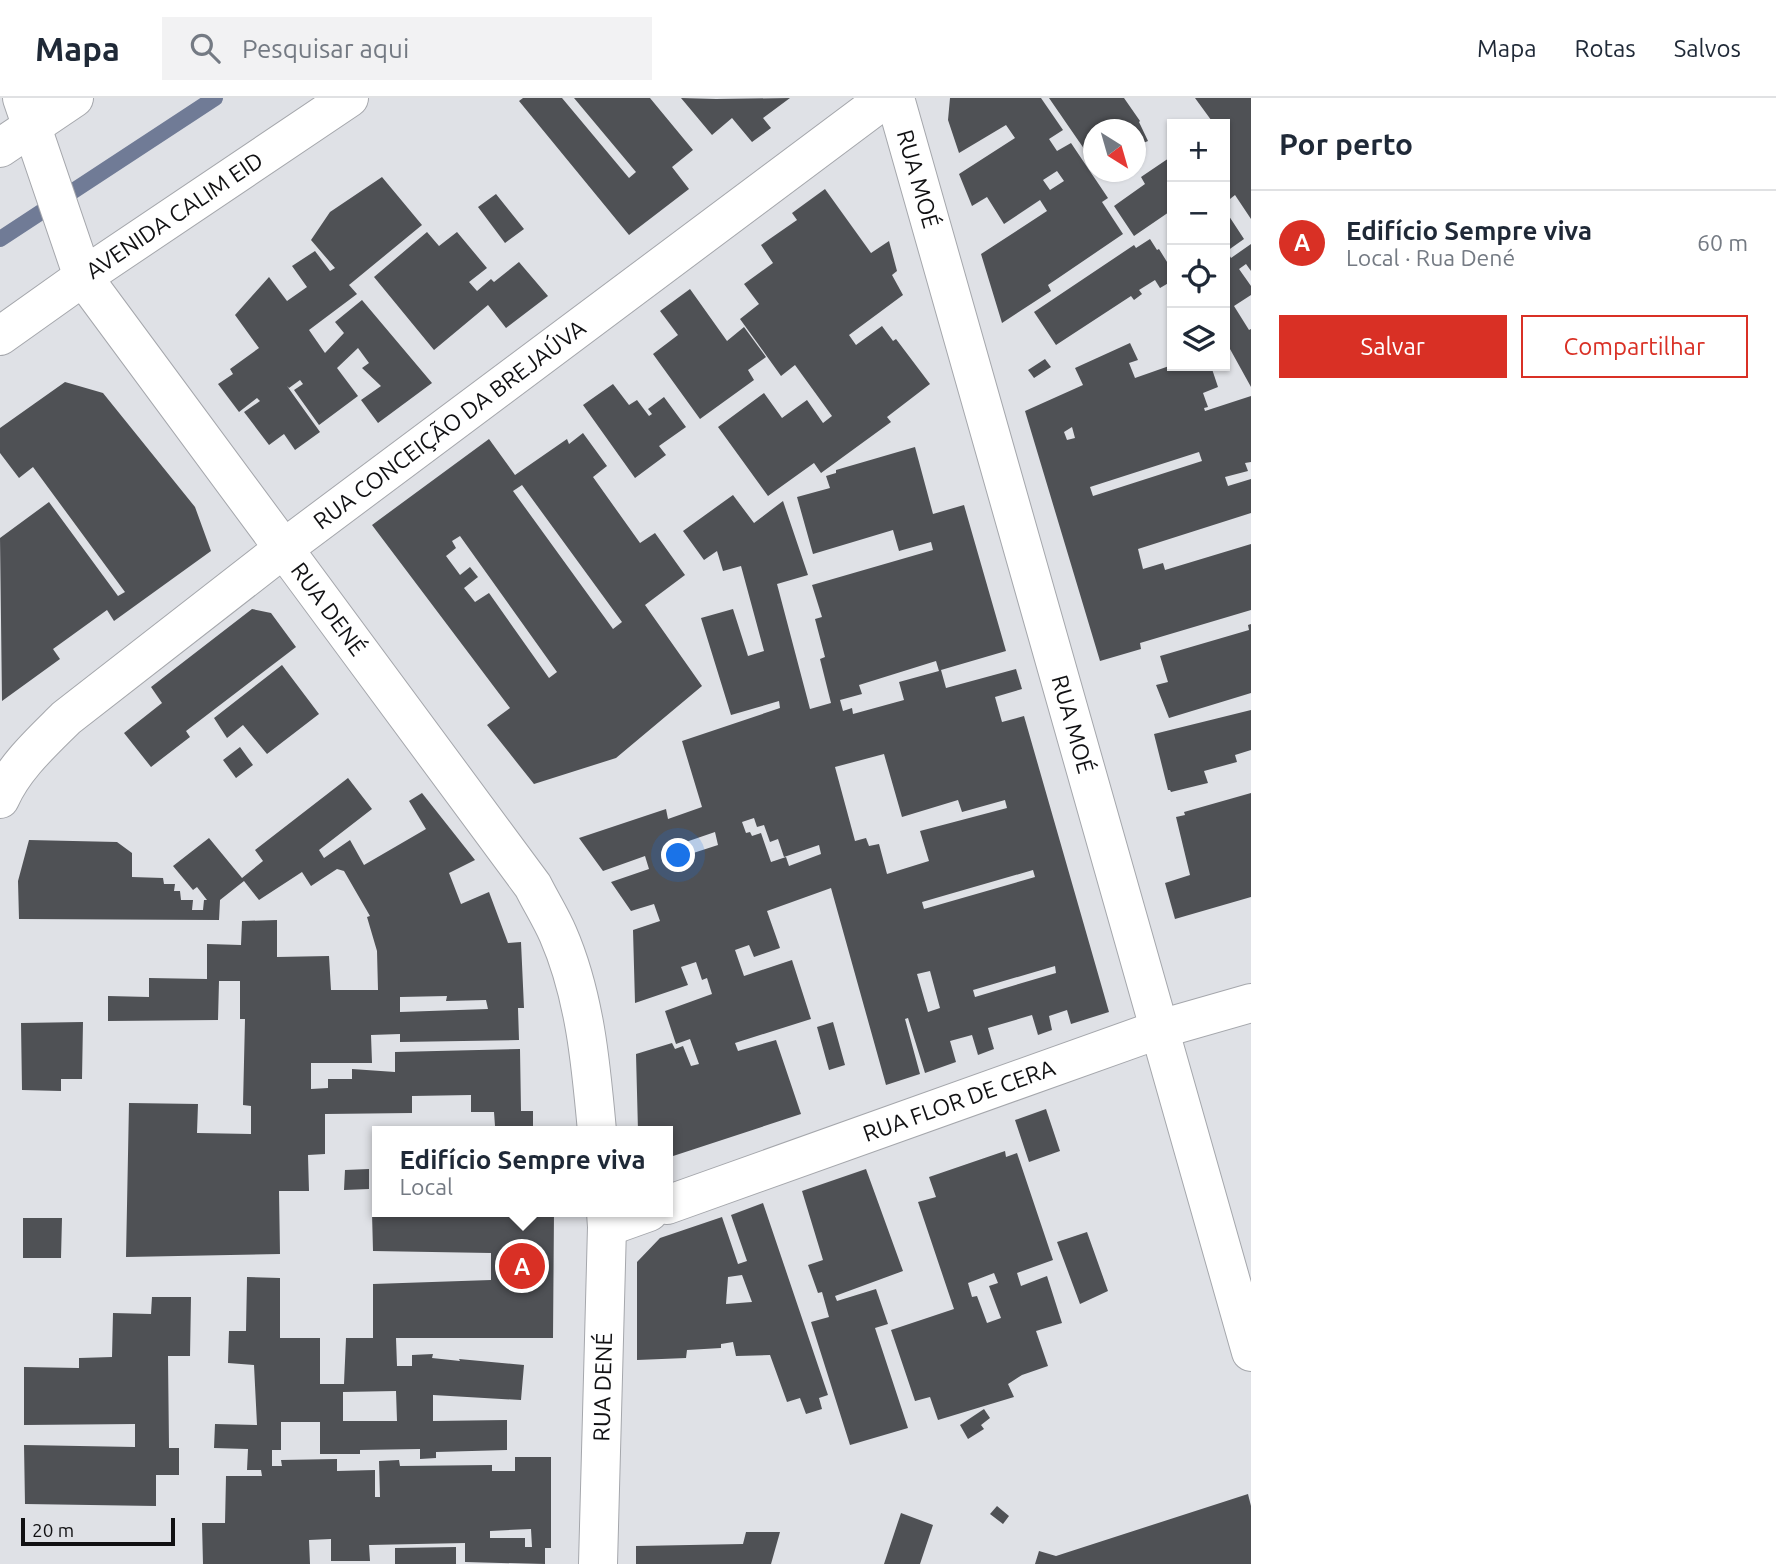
<!DOCTYPE html>
<html lang="pt">
<head>
<meta charset="utf-8">
<style>
	:root { --surface:#fff; --page:#f2f2f3; --text:#1f2937; --muted:#747a83; --line:#e0e1e3; --accent:#d93025 }
	body { margin:0; font-family:Ubuntu,sans-serif; background:var(--page); color:var(--text) }
	.controls { position:absolute; right:21px; top:21px; display:grid; overflow:hidden; border-radius:0px; box-shadow:0 2px 5px #0004 }
	.controls button { width:63px; height:63px; display:grid; place-items:center; padding:0; border:0; border-bottom:2px solid var(--line); background:var(--surface); color:var(--text); font:35px sans-serif }
	.compass { position:absolute; left:1083px; top:21px; width:63px; height:63px; border-radius:50%; background:var(--surface); box-shadow:0 2px 5px #0004; rotate:143deg }
	.scale { position:absolute; left:21px; bottom:18px; width:154px; box-sizing:border-box; padding-left:7px; border:4px solid #111113; border-top:0; font-size:19px; line-height:24px; white-space:nowrap; color:#111113; -webkit-text-stroke:5px #dfe1e6; paint-order:stroke }
	.you { position:absolute; left:679px; top:758px; width:24px; height:24px; margin:-18px; border:5px solid #fff; border-radius:50%; background:#1a73e8; box-shadow:0 0 0 10px #1a73e833 }
	.badge { display:grid; place-items:center; width:46px; height:46px; border-radius:50%; background:var(--accent); color:#fff; font-size:23px; font-weight:700 }
	.pin { position:absolute; translate:-50% -50%; border:4px solid #fff; box-shadow:0 2px 7px #0006 }
	.popup { position:absolute; left:372px; top:1028px; width:301px; height:91px; box-sizing:border-box; display:grid; place-content:center; border-radius:0px; background:var(--surface); filter:drop-shadow(0 2px 5px #0005); font-size:23px; white-space:nowrap; color:var(--muted) }
	.popup b { font-size:26px; color:var(--text) }
	.popup::after { content:''; position:absolute; left:50%; top:100%; margin-left:-14px; border:14px solid transparent; border-top-color:var(--surface) }
	.list { margin:0; padding:0; list-style:none }
	h2 { display:flex; justify-content:space-between; align-items:center; height:91px; margin:0; padding:0 28px; font-size:30px }
	h2 small { font-size:23px; font-weight:400; color:var(--muted) }
	.list li { display:grid; grid-template-columns:46px 1fr auto; gap:21px; align-items:center; box-sizing:border-box; height:105px; padding:0 28px; border-top:2px solid var(--line) }
	.list b { display:block; font-size:26px; white-space:nowrap }
	.list p { margin:0; font-size:23px; white-space:nowrap; color:var(--muted) }
	.list em { font-size:23px; font-style:normal; color:var(--muted) }
	.actions { display:flex; gap:14px; padding:21px 28px }
	.actions a { flex:1; padding:16px 0; border:2px solid var(--accent); border-radius:0px; text-align:center; font-size:24px; color:var(--accent) }
	.actions .main { background:var(--accent); color:#fff }
	.icon { flex:none; width:38px; height:38px; fill:none; stroke:currentColor; stroke-width:2; stroke-linecap:round; stroke-linejoin:round }
	.map { position:relative; flex:none; width:1251px; height:1466px; overflow:hidden }
	header { display:flex; align-items:center; gap:42px; box-sizing:border-box; height:98px; padding:0 35px; background:var(--surface); border-bottom:2px solid var(--line) }
	header strong { font-size:33px }
	nav { display:flex; gap:38px; margin-inline-start:auto; font-size:24px }
	.search { width:490px; height:63px; background:var(--page); display:flex; align-items:center; gap:18px; box-sizing:border-box; padding:0 24px; border-radius:0px; color:var(--muted); font-size:26px }
	main { display:flex }
	aside { flex:1; background:var(--surface) }
	.map>svg:first-child { display:block }
</style>
</head>
<body>
<header>
<strong>Mapa</strong>
<div class="search"><svg class="icon" aria-label="search" viewBox="0 0 24 24"><circle cx="10" cy="10" r="6"/><path d="M15 15l6 6"/></svg>Pesquisar aqui</div>
<nav><a>Mapa</a><a>Rotas</a><a>Salvos</a></nav>
</header>
<main>
<div class="map">
<svg width="1251" height="1466" viewBox="0 0 1251 1466">
	<rect width="100%" height="100%" fill="#dfe1e6"/>
	<g fill="none" stroke-linecap="round" stroke-linejoin="round">
		<!-- stream -->
		<path stroke="#707b96" stroke-width="16" d="M 0,141 L 215,0"/>
	</g>
	<!-- building -->
	<path fill="#4f5155" fill-rule="evenodd" d="M 523,0 L 562,0 L 629,80 L 636,74 L 574,0 L 650,0 L 693,52 L 672,69 L 689,91 L 629,137 L 519,3 Z
		M 681,0 L 716,1 L 790,0 L 763,20 L 771,30 L 752,44 L 732,20 L 712,37 Z
		M 950,0 L 1041,0 L 1063,32 L 1049,41 L 1057,53 L 1071,45 L 1108,100 L 1102,104 L 1123,136 L 1048,187 L 1051,193 L 1002,225 L 981,156 L 1047,113 L 1040,102 L 1004,126 L 987,99 L 972,108 L 959,76 L 1015,40 L 1006,27 L 959,55 L 948,22 ZM 1057,73 L 1064,83 L 1050,92 L 1043,82 Z
		M 1049,0 L 1124,0 L 1140,23 L 1139,24 L 1148,43 L 1136,48 L 1136,32 L 1093,32 L 1093,55 L 1089,58 Z
		M 1195,0 L 1251,0 L 1251,121 L 1235,97 L 1225,105 L 1225,39 L 1227,38 L 1225,26 L 1214,26 Z
		M 1172,58 L 1172,112 L 1134,138 L 1114,108 L 1145,86 L 1141,79 Z
		M 382,79 L 422,127 L 349,187 L 357,196 L 309,232 L 325,255 L 344,235 L 335,224 L 362,202 L 432,285 L 378,325 L 361,302 L 381,288 L 362,270 L 369,265 L 358,250 L 337,270 L 358,298 L 319,327 L 294,292 L 303,286 L 300,282 L 289,290 L 287,288 L 320,334 L 295,352 L 284,336 L 269,347 L 244,314 L 260,303 L 257,300 L 239,314 L 218,286 L 233,276 L 230,271 L 259,250 L 235,217 L 269,179 L 287,203 L 307,189 L 292,168 L 315,153 L 330,173 L 335,170 L 311,142 L 330,114 Z
		M 825,91 L 871,155 L 889,143 L 897,173 L 892,177 L 903,197 L 849,237 L 856,247 L 882,228 L 893,243 L 896,241 L 930,286 L 887,319 L 891,324 L 821,375 L 814,365 L 768,398 L 718,329 L 764,295 L 782,320 L 807,302 L 823,325 L 832,318 L 795,267 L 781,278 L 740,221 L 759,206 L 744,186 L 773,165 L 761,147 L 797,122 L 792,115 Z
		M 496,96 L 524,131 L 505,145 L 478,109 Z
		M 1225,112 L 1244,141 L 1227,153 L 1231,160 L 1251,146 L 1251,173 L 1246,166 L 1239,171 L 1251,188 L 1251,197 L 1234,208 L 1249,232 L 1251,231 L 1251,289 L 1225,242 Z
		M 427,134 L 439,148 L 457,134 L 487,170 L 469,184 L 477,193 L 491,181 L 494,184 L 519,164 L 548,198 L 506,230 L 488,207 L 434,252 L 374,179 Z
		M 1150,141 L 1157,152 L 1159,151 L 1172,172 L 1172,183 L 1160,190 L 1155,182 L 1139,192 L 1142,196 L 1134,202 L 1131,198 L 1056,247 L 1034,214 L 1134,147 L 1136,150 Z
		M 690,191 L 727,243 L 744,229 L 766,259 L 748,272 L 754,282 L 700,321 L 653,256 L 678,237 L 660,213 Z
		M 1130,245 L 1138,262 L 1129,265 L 1135,280 L 1172,267 L 1211,268 L 1218,289 L 1203,295 L 1208,309 L 1204,310 L 1205,313 L 1251,298 L 1251,364 L 1245,365 L 1248,373 L 1225,379 L 1228,388 L 1251,381 L 1251,415 L 1138,451 L 1143,471 L 1163,465 L 1165,472 L 1251,446 L 1251,512 L 1140,545 L 1141,551 L 1100,563 L 1025,313 L 1083,287 L 1075,270 ZM 1072,329 L 1075,340 L 1067,342 L 1064,334 ZM 1199,354 L 1202,363 L 1093,398 L 1090,389 Z
		M 1045,261 L 1051,269 L 1034,280 L 1028,272 Z
		M 65,284 L 103,295 L 195,409 L 211,453 L 114,523 L 107,512 L 53,551 L 60,561 L 2,603 L 0,440 L 49,404 L 118,498 L 125,494 L 33,369 L 19,380 L 0,355 L 0,330 Z
		M 613,286 L 629,307 L 637,302 L 649,318 L 652,316 L 648,311 L 664,299 L 686,329 L 659,348 L 666,357 L 635,380 L 583,307 Z
		M 583,335 L 607,368 L 593,379 L 640,445 L 655,435 L 685,477 L 645,507 L 702,588 L 616,660 L 534,686 L 487,627 L 510,610 L 372,427 L 489,341 L 515,377 L 567,341 L 569,346 ZM 522,387 L 622,524 L 613,531 L 513,393 ZM 460,438 L 557,574 L 549,580 L 489,495 L 475,504 L 464,490 L 478,479 L 470,469 L 460,477 L 446,458 L 456,450 L 452,443 Z
		M 915,349 L 933,416 L 964,407 L 1006,553 L 941,572 L 946,590 L 1016,571 L 1022,591 L 995,599 L 1002,624 L 1024,618 L 1109,914 L 1071,926 L 1067,912 L 1049,918 L 1052,932 L 1038,937 L 1032,917 L 988,930 L 994,951 L 978,957 L 972,937 L 950,943 L 956,964 L 925,975 L 908,920 L 905,921 L 920,976 L 886,987 L 831,790 L 767,813 L 780,850 L 754,859 L 749,847 L 735,852 L 744,878 L 792,862 L 811,921 L 735,945 L 738,953 L 776,942 L 801,1016 L 667,1060 L 667,1033 L 638,1033 L 636,956 L 672,945 L 675,951 L 683,948 L 691,968 L 699,966 L 690,941 L 676,946 L 665,913 L 712,896 L 707,880 L 702,882 L 696,864 L 681,869 L 688,887 L 635,905 L 633,832 L 660,823 L 654,806 L 631,813 L 611,784 L 649,771 L 645,758 L 603,773 L 579,740 L 666,711 L 668,721 L 702,709 L 682,643 L 780,610 L 779,603 L 731,617 L 701,520 L 733,511 L 748,558 L 764,553 L 741,468 L 723,473 L 717,453 L 704,462 L 683,433 L 733,397 L 754,425 L 783,403 L 808,477 L 777,486 L 810,611 L 831,605 L 820,561 L 825,559 L 815,521 L 822,519 L 812,487 L 933,452 L 931,444 L 899,453 L 893,432 L 813,456 L 797,399 L 830,390 L 826,378 L 836,375 L 836,372 ZM 936,563 L 939,573 L 899,584 L 904,602 L 853,616 L 852,610 L 843,613 L 840,602 L 862,596 L 859,587 ZM 884,656 L 902,719 L 958,702 L 962,714 L 1005,702 L 1007,710 L 920,733 L 929,763 L 887,776 L 879,746 L 869,748 L 866,740 L 855,743 L 835,669 ZM 754,720 L 757,729 L 764,727 L 770,744 L 778,741 L 784,759 L 819,747 L 821,756 L 789,768 L 786,759 L 771,764 L 761,735 L 752,738 L 750,734 L 746,735 L 742,724 ZM 715,734 L 718,747 L 681,759 L 677,747 ZM 1033,772 L 1035,779 L 924,811 L 922,804 ZM 1055,868 L 1056,875 L 975,899 L 973,892 ZM 930,873 L 940,910 L 928,914 L 917,876 Z
		M 252,511 L 271,515 L 296,549 L 186,633 L 190,639 L 151,669 L 124,635 L 162,605 L 151,589 Z
		M 1251,526 L 1251,595 L 1169,620 L 1156,587 L 1168,584 L 1160,558 L 1249,532 L 1248,527 Z
		M 282,567 L 319,616 L 267,656 L 243,627 L 227,640 L 214,620 Z
		M 1251,612 L 1251,652 L 1235,657 L 1237,664 L 1204,673 L 1208,685 L 1171,694 L 1170,692 L 1168,692 L 1154,636 Z
		M 240,649 L 253,667 L 236,680 L 223,662 Z
		M 348,680 L 372,711 L 319,752 L 324,760 L 350,742 L 364,767 L 426,731 L 409,703 L 422,695 L 475,762 L 449,775 L 461,806 L 489,794 L 508,845 L 521,844 L 524,910 L 518,910 L 519,942 L 400,944 L 400,936 L 371,937 L 372,965 L 311,965 L 311,991 L 328,990 L 328,981 L 352,981 L 352,971 L 395,974 L 395,954 L 520,951 L 521,1013 L 533,1013 L 533,1031 L 515,1033 L 385,1033 L 385,1030 L 495,1028 L 494,1014 L 471,1014 L 471,997 L 412,998 L 412,1015 L 325,1016 L 325,1056 L 308,1057 L 309,1093 L 279,1093 L 280,1156 L 126,1159 L 129,1005 L 198,1006 L 197,1035 L 251,1036 L 251,1008 L 243,1007 L 245,921 L 240,921 L 240,883 L 219,883 L 218,922 L 108,923 L 108,898 L 149,899 L 149,880 L 207,881 L 207,846 L 241,847 L 242,823 L 277,822 L 277,859 L 329,858 L 331,892 L 378,892 L 377,853 L 367,819 L 370,818 L 344,773 L 337,771 L 311,788 L 302,774 L 259,802 L 244,783 L 220,802 L 219,822 L 19,821 L 18,783 L 29,742 L 117,744 L 132,755 L 132,779 L 163,780 L 164,786 L 175,786 L 174,793 L 180,793 L 181,802 L 193,802 L 192,812 L 203,812 L 204,802 L 207,802 L 197,789 L 193,792 L 173,768 L 209,740 L 242,780 L 263,763 L 255,752 ZM 447,898 L 446,903 L 486,902 L 488,911 L 400,914 L 400,899 Z
		M 1251,695 L 1251,799 L 1175,821 L 1165,785 L 1190,777 L 1176,719 L 1185,717 L 1184,714 Z
		M 83,924 L 82,981 L 61,981 L 61,993 L 22,992 L 21,925 Z
		M 833,924 L 845,967 L 829,972 L 817,929 Z
		M 1046,1011 L 1060,1053 L 1029,1064 L 1015,1022 Z
		M 1005,1053 L 1006,1059 L 1017,1055 L 1053,1162 L 1017,1175 L 1021,1188 L 1047,1178 L 1062,1225 L 1036,1233 L 1048,1268 L 1022,1277 L 1008,1286 L 1014,1299 L 938,1322 L 930,1299 L 915,1303 L 891,1232 L 954,1211 L 918,1104 L 936,1099 L 929,1079 ZM 994,1175 L 998,1185 L 989,1188 L 1001,1220 L 987,1225 L 977,1198 L 972,1199 L 968,1185 Z
		M 369,1071 L 369,1091 L 344,1092 L 345,1072 Z
		M 866,1071 L 903,1173 L 835,1198 L 837,1203 L 876,1191 L 888,1226 L 875,1230 L 908,1330 L 850,1347 L 811,1224 L 829,1219 L 822,1194 L 818,1195 L 808,1167 L 823,1162 L 802,1093 Z
		M 763,1105 L 828,1297 L 819,1300 L 822,1311 L 806,1316 L 800,1300 L 787,1304 L 770,1257 L 736,1258 L 733,1244 L 721,1246 L 721,1250 L 687,1252 L 686,1260 L 637,1262 L 637,1164 L 660,1140 L 722,1119 L 738,1166 L 747,1163 L 731,1117 ZM 742,1177 L 752,1204 L 726,1206 L 728,1179 Z
		M 554,1114 L 553,1240 L 396,1240 L 397,1268 L 412,1268 L 412,1257 L 433,1256 L 432,1260 L 460,1263 L 459,1261 L 524,1267 L 521,1302 L 433,1297 L 433,1323 L 507,1322 L 507,1352 L 436,1354 L 436,1360 L 420,1361 L 420,1351 L 360,1352 L 360,1356 L 320,1356 L 320,1324 L 281,1324 L 281,1352 L 272,1352 L 272,1368 L 282,1368 L 281,1362 L 337,1361 L 337,1373 L 375,1372 L 375,1399 L 380,1399 L 379,1363 L 399,1362 L 400,1368 L 492,1367 L 492,1373 L 515,1373 L 515,1359 L 551,1359 L 551,1450 L 545,1450 L 545,1466 L 465,1464 L 465,1445 L 369,1447 L 370,1463 L 331,1463 L 331,1441 L 309,1442 L 310,1466 L 203,1466 L 202,1425 L 225,1425 L 226,1378 L 262,1378 L 261,1372 L 247,1372 L 248,1351 L 214,1350 L 215,1326 L 257,1327 L 254,1267 L 228,1265 L 229,1233 L 246,1233 L 247,1179 L 280,1180 L 280,1240 L 320,1240 L 320,1286 L 344,1286 L 346,1240 L 373,1240 L 373,1186 L 491,1182 L 491,1155 L 373,1153 L 372,1115 ZM 396,1293 L 397,1323 L 343,1323 L 343,1294 ZM 531,1431 L 532,1449 L 525,1449 L 525,1440 L 490,1440 L 490,1433 Z
		M 23,1120 L 62,1120 L 61,1160 L 23,1160 Z
		M 1087,1134 L 1108,1193 L 1080,1206 L 1057,1144 Z
		M 152,1199 L 191,1199 L 190,1258 L 168,1258 L 169,1350 L 179,1350 L 179,1377 L 156,1377 L 156,1408 L 25,1406 L 24,1347 L 135,1349 L 135,1326 L 24,1327 L 24,1269 L 79,1270 L 79,1260 L 112,1259 L 113,1215 L 151,1216 Z
		M 984,1311 L 990,1320 L 981,1327 L 984,1331 L 968,1341 L 960,1327 Z
		M 1248,1396 L 1251,1408 L 1251,1466 L 1035,1466 L 1039,1453 L 1056,1458 Z
		M 997,1408 L 1009,1418 L 1003,1426 L 990,1416 Z
		M 901,1415 L 933,1427 L 920,1466 L 884,1466 Z
		M 746,1434 L 780,1434 L 771,1466 L 636,1466 L 636,1448 L 743,1446 Z
		M 456,1449 L 456,1466 L 395,1466 L 395,1450 Z"/>
	<g fill="none" stroke-linecap="round" stroke-linejoin="round">
		<!-- minor casing -->
		<g stroke="#a5a7ac" stroke-width="40">
			<g id="minor">
				<path id="s1" d="M 22,0 L 83,179 L 533,788 C 541,804 551,820 558,836 C 585,898 591,967 597,1033"/>
				<path id="s2" d="M 895,0 L 1251,1254"/>
				<path id="s3" d="M 0,701 C 14,669 42,644 66,620 L 283,451 L 886,0"/>
				<path id="s4" d="M 667,1107 L 1160,931 L 1251,905"/>
				<path d="M 607,1129 L 649,1114"/>
				<path id="s5" d="M 598,1466 L 607,1129 L 606,1114"/>
			</g>
		</g>
		<!-- major casing -->
		<g stroke="#a5a7ac" stroke-width="40">
			<g id="major">
				<path d="M 0,50 L 74,0"/>
				<path id="s6" d="M 0,238 L 83,179 L 349,0"/>
			</g>
		</g>
		<!-- minor -->
		<use href="#minor" stroke="#fff" stroke-width="38"/>
		<!-- major -->
		<use href="#major" stroke="#fff" stroke-width="38"/>
	</g>
	<g text-anchor="middle" stroke-width="7" stroke-linejoin="round" paint-order="stroke">
		<!-- street labels -->
		<g font-size="23" fill="#111113" stroke="#dfe1e6">
			<text dy="8" stroke="none"><textPath href="#s2" startOffset="84">RUA MOÉ</textPath></text>
			<text dy="8" stroke="none"><textPath href="#s6" startOffset="212">AVENIDA CALIM EID</textPath></text>
			<text dy="8" stroke="none"><textPath href="#s3" startOffset="588">RUA CONCEIÇÃO DA BREJAÚVA</textPath></text>
			<text dy="8" stroke="none"><textPath href="#s1" startOffset="602">RUA DENÉ</textPath></text>
			<text dy="8" stroke="none"><textPath href="#s2" startOffset="651">RUA MOÉ</textPath></text>
			<text dy="8" stroke="none"><textPath href="#s4" startOffset="310">RUA FLOR DE CERA</textPath></text>
			<text dy="8" stroke="none"><textPath href="#s5" startOffset="177">RUA DENÉ</textPath></text>
		</g>
	</g>
</svg>
<div class="controls">
<button>+</button>
<button>−</button>
<button><svg class="icon" aria-label="locate" viewBox="0 0 24 24"><circle cx="12" cy="12" r="6"/><path d="M12 2v4M12 18v4M2 12h4M18 12h4"/></svg></button>
<button><svg class="icon" aria-label="layers" viewBox="0 0 24 24"><path d="M12 4l9 5-9 5-9-5zM3 14l9 5 9-5"/></svg></button>
</div>
<svg class="compass" viewBox="-18 -18 36 36"><path d="M0-13l5 13h-10z" fill="#e53935"/><path d="M0 13l5-13h-10z" fill="#747a83"/></svg>
<div class="scale">20 m</div>
<div class="you"></div>
<div class="pin badge" style="left:522px;top:1168px">A</div>
<div class="popup"><b>Edifício Sempre viva</b>Local</div>
</div>
<aside>
<h2>Por perto<small></small></h2>
<ul class="list">
<li><span class="badge">A</span><div><b>Edifício Sempre viva</b><p>Local · Rua Dené</p></div><em>60 m</em></li>
</ul>
<div class="actions"><a class="main">Salvar</a><a>Compartilhar</a></div>
</aside>
</main>
</body>
</html>
